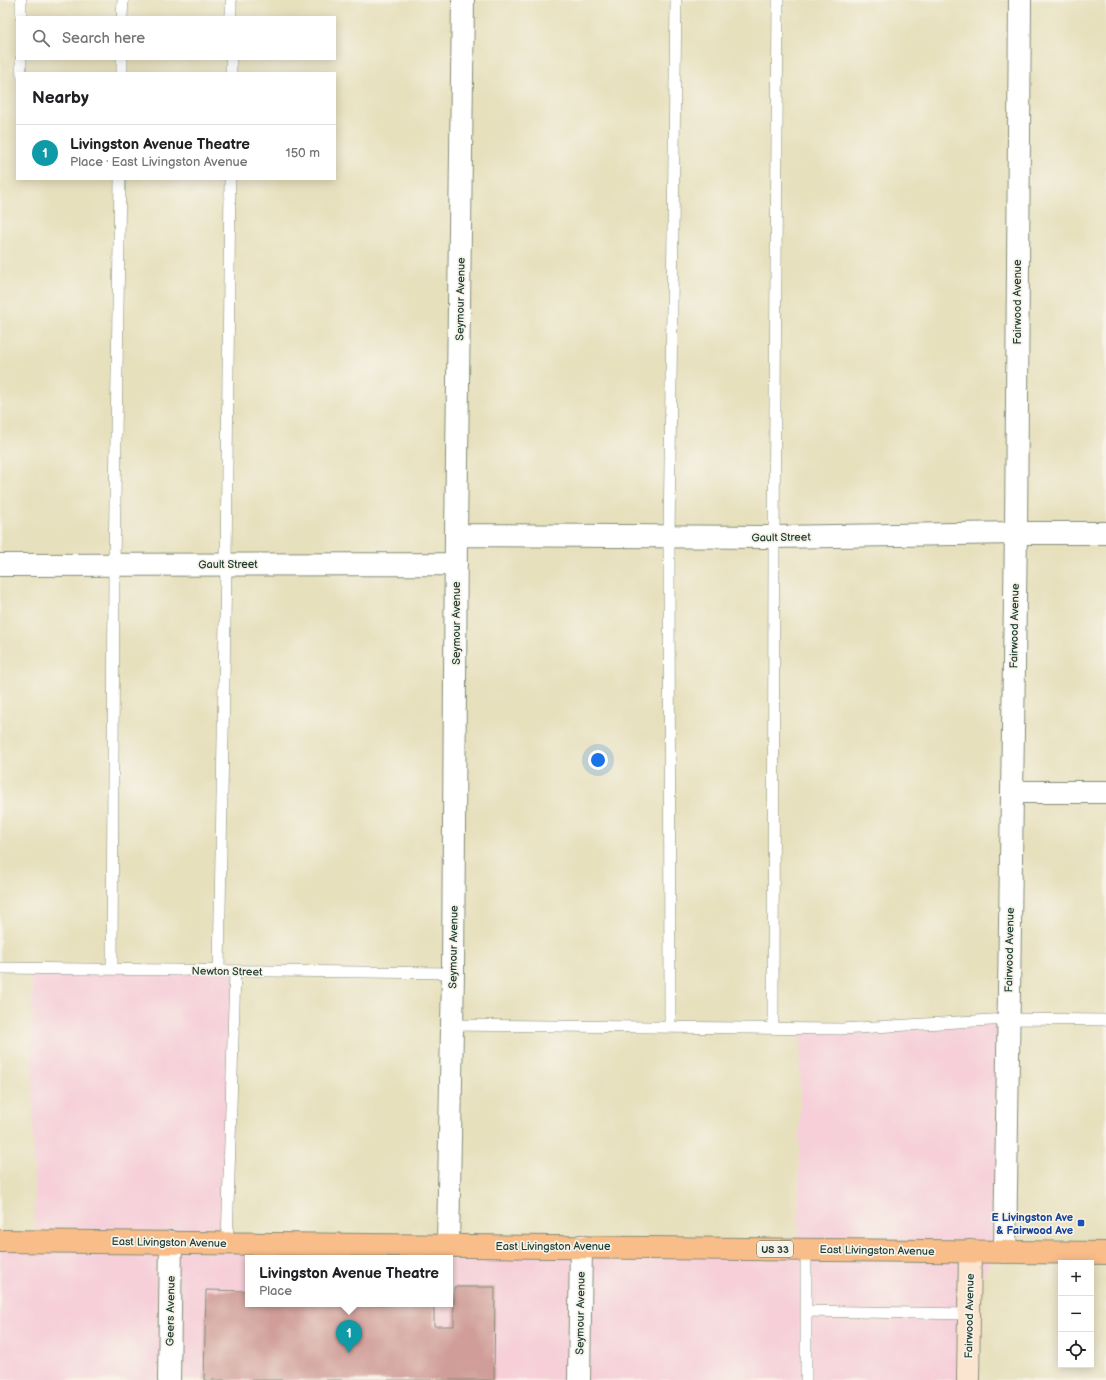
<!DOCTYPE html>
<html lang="en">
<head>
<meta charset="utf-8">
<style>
	:root { --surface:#fff; --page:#f2f2f2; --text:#202124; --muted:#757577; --line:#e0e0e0; --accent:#b45309 }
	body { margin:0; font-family:"Balsamiq Sans",sans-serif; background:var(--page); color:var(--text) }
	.controls { position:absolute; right:12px; bottom:12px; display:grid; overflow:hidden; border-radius:0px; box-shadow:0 2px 10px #0003 }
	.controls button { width:36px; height:36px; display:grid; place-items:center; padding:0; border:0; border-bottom:1px solid var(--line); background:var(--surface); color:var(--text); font:20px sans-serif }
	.you { position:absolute; left:598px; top:760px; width:14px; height:14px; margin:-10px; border:3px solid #fff; border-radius:50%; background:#1a73e8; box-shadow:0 0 0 6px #1a73e833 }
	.badge { display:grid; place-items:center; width:26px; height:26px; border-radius:50%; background:var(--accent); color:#fff; font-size:13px; font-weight:700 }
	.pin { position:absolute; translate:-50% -33px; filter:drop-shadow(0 1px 2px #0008) }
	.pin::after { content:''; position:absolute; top:21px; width:14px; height:12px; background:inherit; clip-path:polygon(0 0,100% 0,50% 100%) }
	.popup { position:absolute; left:245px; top:1255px; width:208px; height:52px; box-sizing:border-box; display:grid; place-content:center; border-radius:0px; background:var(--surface); filter:drop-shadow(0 1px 3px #0005); font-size:13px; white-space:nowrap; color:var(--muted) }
	.popup b { font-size:15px; color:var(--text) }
	.popup::after { content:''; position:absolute; left:50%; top:100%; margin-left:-8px; border:8px solid transparent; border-top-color:var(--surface) }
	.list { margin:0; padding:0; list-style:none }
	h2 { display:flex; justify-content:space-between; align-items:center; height:52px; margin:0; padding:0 16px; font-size:17px }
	h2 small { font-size:13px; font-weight:400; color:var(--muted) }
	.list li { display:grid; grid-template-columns:26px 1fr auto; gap:12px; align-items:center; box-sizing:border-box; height:56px; padding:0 16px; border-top:1px solid var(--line) }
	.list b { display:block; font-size:15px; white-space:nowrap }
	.list p { margin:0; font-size:13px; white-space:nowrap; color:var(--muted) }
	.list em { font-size:13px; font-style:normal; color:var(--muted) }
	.icon { flex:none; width:22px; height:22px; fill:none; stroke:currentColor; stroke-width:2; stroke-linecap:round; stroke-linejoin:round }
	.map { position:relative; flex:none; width:1106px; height:1380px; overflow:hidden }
	.search { position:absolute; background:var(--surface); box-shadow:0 2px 10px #0003; left:16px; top:16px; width:320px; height:44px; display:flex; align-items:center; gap:10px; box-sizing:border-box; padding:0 14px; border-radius:0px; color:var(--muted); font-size:15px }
	.panel { position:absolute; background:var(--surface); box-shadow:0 2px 10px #0003; left:16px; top:72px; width:320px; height:108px; border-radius:0px }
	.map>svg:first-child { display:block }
</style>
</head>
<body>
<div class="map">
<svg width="1106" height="1380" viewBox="0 0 1106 1380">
	<rect width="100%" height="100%" fill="#f7f3e8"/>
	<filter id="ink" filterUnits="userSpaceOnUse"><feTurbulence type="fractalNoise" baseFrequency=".025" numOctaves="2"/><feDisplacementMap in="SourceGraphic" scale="8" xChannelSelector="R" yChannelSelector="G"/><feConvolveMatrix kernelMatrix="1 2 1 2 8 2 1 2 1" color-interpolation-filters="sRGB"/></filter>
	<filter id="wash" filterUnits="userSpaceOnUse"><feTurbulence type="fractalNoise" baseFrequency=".012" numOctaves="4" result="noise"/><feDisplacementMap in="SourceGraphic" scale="16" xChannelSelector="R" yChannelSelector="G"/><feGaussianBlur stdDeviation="0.9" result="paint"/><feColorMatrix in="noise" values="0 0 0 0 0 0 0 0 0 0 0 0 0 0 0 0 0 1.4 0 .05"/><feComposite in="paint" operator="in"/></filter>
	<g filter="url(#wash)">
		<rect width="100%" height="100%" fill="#e7e0bd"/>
		<!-- built -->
		<path fill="#f6cfd9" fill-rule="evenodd" d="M 31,966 L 234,968 L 231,1239 L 798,1243 L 801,1030 L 1010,1021 L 1001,1248 L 976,1285 L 974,1380 L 0,1380 L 0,1233 L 35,1233 ZM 248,1258 L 450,1258 L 450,1304 L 248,1304 Z"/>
		<g id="blocks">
			<!-- building -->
			<path fill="#d09d98" d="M 454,1287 L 495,1287 L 494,1380 L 204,1380 L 206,1290 L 248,1291 L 248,1304 L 434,1304 L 434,1326 L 454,1326 Z"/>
		</g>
	</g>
	<g filter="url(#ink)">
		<use href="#blocks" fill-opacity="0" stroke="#838e78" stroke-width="1"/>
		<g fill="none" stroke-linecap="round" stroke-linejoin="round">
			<!-- lane casing -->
			<g stroke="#838e78" stroke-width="12">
				<path id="lane" d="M 21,17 L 21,0
					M 122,17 L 123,0
					M 231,17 L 231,0
					M 21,73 L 21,59
					M 122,73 L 122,59
					M 231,73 L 231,59
					M 0,968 L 453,973
					M 112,969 L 114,565 L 120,179
					M 219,970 L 226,564 L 230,179
					M 452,1025 L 841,1029 L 1008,1019 L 1106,1020
					M 670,1027 L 669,537 L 676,0
					M 773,1029 L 774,537 L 778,0
					M 227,1243 L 235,971
					M 806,1249 L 806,1380
					M 806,1311 L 968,1314"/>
			</g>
			<!-- street casing -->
			<g stroke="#838e78" stroke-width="24">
				<path id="street" d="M 456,535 L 774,537 L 1016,533 L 1106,533
					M 0,565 L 456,564
					M 1012,792 L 1106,792
					M 448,1245 L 453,973 L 456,535 L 463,0
					M 1005,1252 L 1016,533 L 1020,0
					M 169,1380 L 171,1242
					M 579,1380 L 581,1246"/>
			</g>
			<!-- secondary casing -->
			<g stroke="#838e78" stroke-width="24">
				<path id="secondary" d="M 968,1380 L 970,1251"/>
			</g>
			<!-- primary casing -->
			<g stroke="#838e78" stroke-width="24">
				<path id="primary" d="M 0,1241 L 1106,1253"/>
			</g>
			<!-- lane -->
			<use href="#lane" stroke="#fff" stroke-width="11"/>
			<!-- street -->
			<use href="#street" stroke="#fff" stroke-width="22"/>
			<!-- secondary -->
			<use href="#secondary" stroke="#fce5d0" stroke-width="22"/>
			<!-- primary -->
			<use href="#primary" stroke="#f8bd89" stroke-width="22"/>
		</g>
	</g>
	<!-- markers -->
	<rect fill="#1a4fb4" stroke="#f7f3e8" stroke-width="1.5" x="1077" y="1219" width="8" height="8" rx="2"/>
	<g text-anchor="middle" stroke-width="3.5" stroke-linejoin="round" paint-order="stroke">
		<!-- shield labels -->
		<rect fill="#f7f3e8" stroke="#60746a" stroke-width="1" x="757" y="1241" width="36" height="16" rx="3"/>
		<g font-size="10" font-weight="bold" fill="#1f3d34">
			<text x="775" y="1253">US 33</text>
		</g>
		<!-- street labels -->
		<g font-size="11" fill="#1f3d34" stroke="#f7f3e8">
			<text transform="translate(460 299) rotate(-89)" y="4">Seymour Avenue</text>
			<text transform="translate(1017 302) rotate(-90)" y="4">Fairwood Avenue</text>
			<text transform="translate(781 537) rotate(-1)" y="4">Gault Street</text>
			<text x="228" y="568">Gault Street</text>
			<text transform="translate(456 623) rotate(-90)" y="4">Seymour Avenue</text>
			<text transform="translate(1014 626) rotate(-89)" y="4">Fairwood Avenue</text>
			<text transform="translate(453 947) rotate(-89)" y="4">Seymour Avenue</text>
			<text transform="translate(1009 950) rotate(-89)" y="4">Fairwood Avenue</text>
			<text transform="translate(227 971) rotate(1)" y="4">Newton Street</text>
			<text transform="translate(169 1242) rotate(1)" y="4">East Livingston Avenue</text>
			<text x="553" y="1250">East Livingston Avenue</text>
			<text transform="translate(877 1250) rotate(1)" y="4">East Livingston Avenue</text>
			<text transform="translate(170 1311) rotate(-89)" y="4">Geers Avenue</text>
			<text transform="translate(580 1313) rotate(-89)" y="4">Seymour Avenue</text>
			<text transform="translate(969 1316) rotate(-89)" y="4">Fairwood Avenue</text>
		</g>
		<!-- transit labels -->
		<g font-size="11" font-weight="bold" fill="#164399" stroke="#f7f3e8" text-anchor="end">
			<text x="1073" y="1221">E Livingston Ave<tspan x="1073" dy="13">&amp; Fairwood Ave</tspan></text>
		</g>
	</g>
</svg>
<div class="controls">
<button>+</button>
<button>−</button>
<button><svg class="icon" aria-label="locate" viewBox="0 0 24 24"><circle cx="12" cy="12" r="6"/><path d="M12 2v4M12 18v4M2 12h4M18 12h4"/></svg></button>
</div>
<div class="you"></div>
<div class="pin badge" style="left:349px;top:1353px;background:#0f9aa8">1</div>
<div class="popup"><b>Livingston Avenue Theatre</b>Place</div>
<div class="search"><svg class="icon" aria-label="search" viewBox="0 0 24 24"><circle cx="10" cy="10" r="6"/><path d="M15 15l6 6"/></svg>Search here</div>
<section class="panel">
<h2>Nearby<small></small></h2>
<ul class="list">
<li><span class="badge" style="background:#0f9aa8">1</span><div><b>Livingston Avenue Theatre</b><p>Place · East Livingston Avenue</p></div><em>150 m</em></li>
</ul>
</section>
</div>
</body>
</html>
